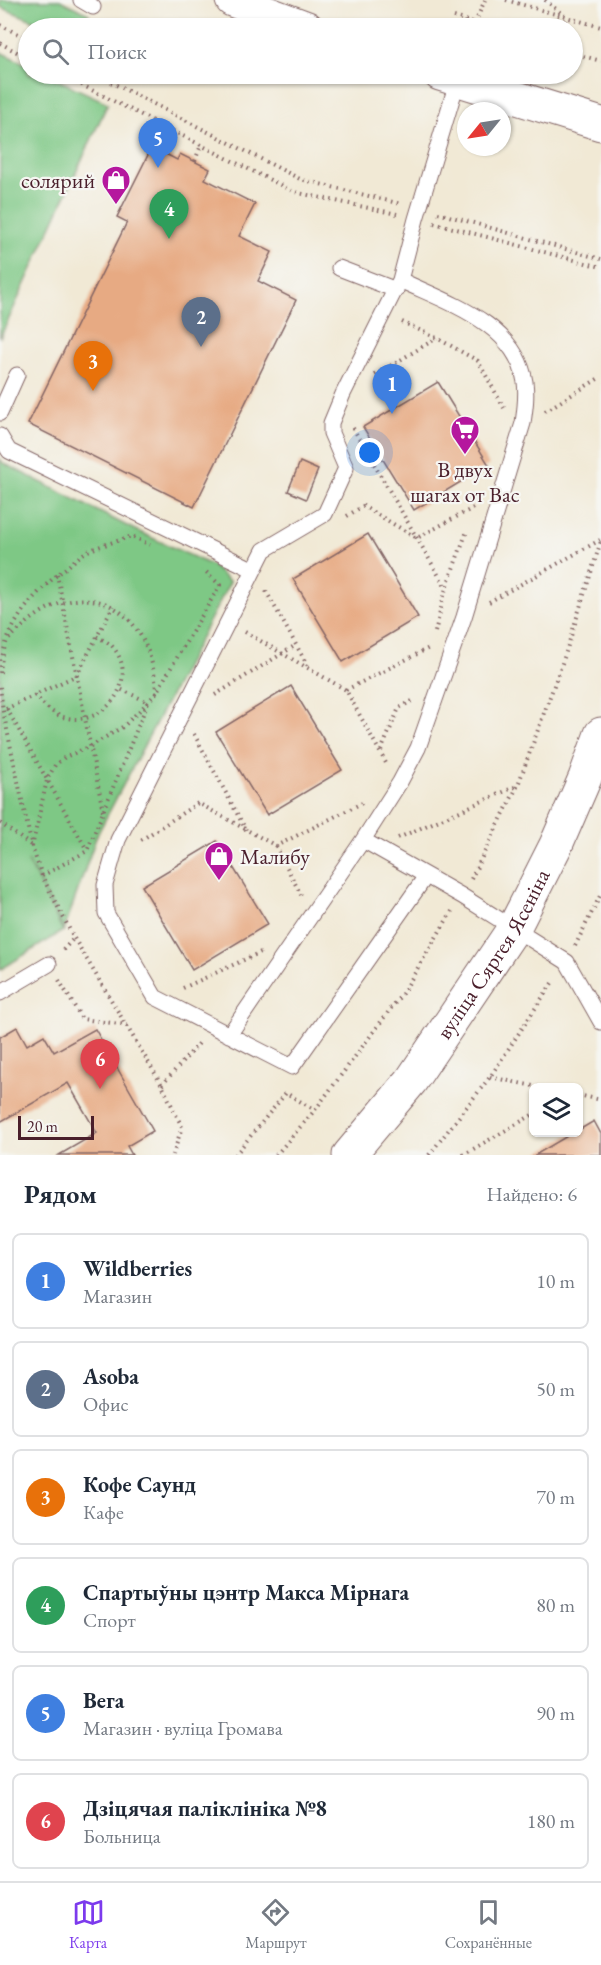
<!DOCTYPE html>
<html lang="ru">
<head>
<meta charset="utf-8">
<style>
	:root { --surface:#fff; --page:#f6f6f7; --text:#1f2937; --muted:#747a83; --line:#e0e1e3; --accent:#7c3aed }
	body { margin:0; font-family:"EB Garamond",serif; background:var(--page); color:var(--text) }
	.controls { position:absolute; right:18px; bottom:18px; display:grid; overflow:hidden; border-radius:9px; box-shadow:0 2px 4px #0004 }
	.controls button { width:54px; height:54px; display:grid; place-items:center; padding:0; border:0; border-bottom:2px solid var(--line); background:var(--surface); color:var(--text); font:30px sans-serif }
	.compass { position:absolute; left:457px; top:102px; width:54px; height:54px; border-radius:50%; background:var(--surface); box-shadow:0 2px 4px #0004; rotate:240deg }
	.scale { position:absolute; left:18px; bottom:15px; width:76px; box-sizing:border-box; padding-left:6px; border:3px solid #4a1f2b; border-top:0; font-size:16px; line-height:21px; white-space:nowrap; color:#4a1f2b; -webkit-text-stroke:4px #f6f6f2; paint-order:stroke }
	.you { position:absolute; left:370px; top:453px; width:21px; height:21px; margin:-15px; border:4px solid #fff; border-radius:50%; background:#1a73e8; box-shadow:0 0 0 9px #1a73e833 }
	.badge { display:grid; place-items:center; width:39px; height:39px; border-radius:50%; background:var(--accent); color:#fff; font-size:20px; font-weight:700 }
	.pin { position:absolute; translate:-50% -50px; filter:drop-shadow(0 2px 3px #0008) }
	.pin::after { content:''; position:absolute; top:32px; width:21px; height:18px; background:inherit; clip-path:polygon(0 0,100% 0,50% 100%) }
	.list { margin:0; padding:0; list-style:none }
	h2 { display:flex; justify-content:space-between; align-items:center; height:78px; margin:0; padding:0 24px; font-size:26px }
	h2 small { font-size:20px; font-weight:400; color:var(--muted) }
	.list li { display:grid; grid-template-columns:39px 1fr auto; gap:18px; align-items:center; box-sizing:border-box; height:96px; margin:0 12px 12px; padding:0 12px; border:2px solid var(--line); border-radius:9px }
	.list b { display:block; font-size:22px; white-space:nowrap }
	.list p { margin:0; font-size:20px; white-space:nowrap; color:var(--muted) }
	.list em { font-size:20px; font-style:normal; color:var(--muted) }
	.icon { flex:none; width:33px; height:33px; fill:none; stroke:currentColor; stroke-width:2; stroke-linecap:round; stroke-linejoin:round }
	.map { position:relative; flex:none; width:601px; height:1155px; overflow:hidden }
	.search { position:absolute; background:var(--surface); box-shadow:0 2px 4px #0004; left:18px; right:18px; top:18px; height:66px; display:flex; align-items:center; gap:15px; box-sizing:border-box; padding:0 21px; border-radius:33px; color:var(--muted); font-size:22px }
	.sheet { height:726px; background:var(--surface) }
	nav { display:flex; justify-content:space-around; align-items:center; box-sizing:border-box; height:84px; border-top:2px solid var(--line); background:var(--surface); font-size:16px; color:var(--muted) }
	nav a { display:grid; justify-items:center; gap:3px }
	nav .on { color:var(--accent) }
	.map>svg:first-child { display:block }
</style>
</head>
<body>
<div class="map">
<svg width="601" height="1155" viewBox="0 0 601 1155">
	<rect width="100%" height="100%" fill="#f6f6f2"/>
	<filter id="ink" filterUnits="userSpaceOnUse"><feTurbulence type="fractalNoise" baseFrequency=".0167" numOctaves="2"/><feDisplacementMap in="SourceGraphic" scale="12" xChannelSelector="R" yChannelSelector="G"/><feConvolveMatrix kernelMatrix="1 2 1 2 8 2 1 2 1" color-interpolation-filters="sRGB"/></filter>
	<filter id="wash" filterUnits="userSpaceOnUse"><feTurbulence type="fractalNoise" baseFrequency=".008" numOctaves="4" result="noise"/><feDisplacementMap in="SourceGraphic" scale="24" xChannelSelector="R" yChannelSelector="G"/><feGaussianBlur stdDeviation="1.35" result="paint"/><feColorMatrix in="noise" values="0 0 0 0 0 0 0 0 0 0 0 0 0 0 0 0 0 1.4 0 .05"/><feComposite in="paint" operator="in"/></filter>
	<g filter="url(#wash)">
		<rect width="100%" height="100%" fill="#f1e9d5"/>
		<!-- green -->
		<path fill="#7ec885" stroke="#647458" stroke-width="1.5" d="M 0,0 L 60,0 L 89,14 L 82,28 L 52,28 L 0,7 Z
			M 0,52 L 28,65 L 28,74 L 45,74 L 108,103 L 0,338 Z
			M 0,459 L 3,463 L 135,530 L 211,565 L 230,582 L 97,835 L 64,930 L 28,861 L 63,931 L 0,970 Z"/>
		<g id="blocks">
			<!-- building -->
			<path fill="#e7aa83" d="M 152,147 L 177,160 L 180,154 L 210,169 L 205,179 L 255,204 L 239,236 L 272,252 L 258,281 L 296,300 L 194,507 L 28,424 L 127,222 L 117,217 Z
				M 438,382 L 489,465 L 414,510 L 363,427 Z
				M 300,462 L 318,470 L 306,499 L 288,491 Z
				M 368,534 L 418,617 L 343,662 L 293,579 Z
				M 291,686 L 342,770 L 267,815 L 216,732 Z
				M 217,841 L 268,924 L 192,970 L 142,886 Z
				M 17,1027 L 27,1045 L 44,1035 L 54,1052 L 95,1029 L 153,1131 L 127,1146 L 132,1155 L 59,1155 L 97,1133 L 68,1083 L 0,1122 L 0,1037 Z
				M 594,1121 L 601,1134 L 601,1155 L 535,1155 L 574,1132 L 579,1132 L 579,1130 Z"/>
		</g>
	</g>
	<g filter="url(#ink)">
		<use href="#blocks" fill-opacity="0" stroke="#846666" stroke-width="1.5"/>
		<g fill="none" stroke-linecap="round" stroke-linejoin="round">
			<!-- lane casing -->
			<g stroke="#846666" stroke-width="17">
				<path id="lane" d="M 81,0 L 93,7
					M 339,268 L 396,290
					M 0,413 L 17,375
					M 0,436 L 9,451 L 254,570
					M 363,840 L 462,896 L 567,962 L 601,1022
					M 426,876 L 292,1067 L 155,997 L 106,913 L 105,885 L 118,840 L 264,550 L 325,514 L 346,468 L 331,433 L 331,423 L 343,394 L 400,280 L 416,219 L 458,79
					M 0,993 L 49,964
					M 229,1035 L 363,840 L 400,782 L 418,748 L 464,617 L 523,423 C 525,409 527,396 525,382 C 516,323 446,302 400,280"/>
			</g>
			<!-- secondary casing -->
			<g stroke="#846666" stroke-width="35">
				<g id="secondary">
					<path d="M 232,0 L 307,28"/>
					<path d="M 440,74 L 601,124"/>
					<path id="s1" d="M 349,1155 L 411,1081 L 514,928 L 556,845 L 585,778 L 601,734"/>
				</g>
			</g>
			<!-- path -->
			<path stroke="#846666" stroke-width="4" stroke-dasharray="1.5 4.5" stroke-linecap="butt" d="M 506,0 L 601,27
				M 545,0 L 566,17 L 563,28
				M 454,17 L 494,28
				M 475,23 L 485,0
				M 0,25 L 28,39
				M 463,28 L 466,20
				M 0,43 L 28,58
				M 572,53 L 601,61
				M 60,74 L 294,192 L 397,214
				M 95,74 L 300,179 L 401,204
				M 195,161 L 201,145
				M 438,213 L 601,259
				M 434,223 L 601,267
				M 402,322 L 437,338 L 478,361 L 504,408
				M 375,375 L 437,338
				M 545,411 L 601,377
				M 353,428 L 446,588
				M 347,516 L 363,506 L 417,538 L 475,507
				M 57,574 L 103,811
				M 266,591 L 309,668
				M 489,602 L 600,540
				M 245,632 L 346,690 L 387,765
				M 435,632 L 446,588 L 467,531
				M 9,639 C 25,624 41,609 62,603 C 121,585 155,641 156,693
				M 0,673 C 3,628 32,594 66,568 C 73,562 80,555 88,551 C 102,545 118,541 132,536 L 150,545
				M 0,687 L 3,711 L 32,847 L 42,876 L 74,938 L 162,1085 L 182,1127 L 173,1155
				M 346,690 L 431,647
				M 35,695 C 42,703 50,712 60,716 C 104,732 142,679 112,646 C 108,642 101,639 96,636
				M 215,695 L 296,645
				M 6,709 L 77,675 L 113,606
				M 7,709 L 87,850
				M 194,734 L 246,830
				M 381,751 L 399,708 L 414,700
				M 0,823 L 32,846
				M 398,838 L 517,786
				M 141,840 L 198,803 L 276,846 L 362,803
				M 276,846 L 301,895
				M 32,847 L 47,780 L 55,765 L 65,757 L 91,746 L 124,726 L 148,702 L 156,693 L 220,585 L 203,569
				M 42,876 L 87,851 L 148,702 L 120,689
				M 471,879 L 518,785 L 565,655 L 601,541
				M 575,946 L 601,894
				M 63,950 L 74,938
				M 59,980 L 82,1019 L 127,1025
				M 183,988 L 261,952
				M 490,1077 L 543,1088
				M 162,1085 L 201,1041
				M 578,1095 L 601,1100
				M 235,1155 L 286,1093 L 315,1110
				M 276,1155 L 315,1110 L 404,991 L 452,911
				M 429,1155 L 490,1077 L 554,980
				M 463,1155 L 534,1114"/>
			<!-- lane -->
			<use href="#lane" stroke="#fff" stroke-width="15"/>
			<!-- secondary -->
			<use href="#secondary" stroke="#fff" stroke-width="33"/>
		</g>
	</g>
	<!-- icons -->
	<defs>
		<g id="shop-pin" transform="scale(1.5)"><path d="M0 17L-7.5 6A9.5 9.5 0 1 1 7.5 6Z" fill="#b5179e" stroke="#f6f6f2"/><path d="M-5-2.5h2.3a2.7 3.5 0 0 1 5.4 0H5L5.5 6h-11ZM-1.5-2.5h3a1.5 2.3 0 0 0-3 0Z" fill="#fff"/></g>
		<g id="supermarket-pin" transform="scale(1.5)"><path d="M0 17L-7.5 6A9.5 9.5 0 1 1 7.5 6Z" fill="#b5179e" stroke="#f6f6f2"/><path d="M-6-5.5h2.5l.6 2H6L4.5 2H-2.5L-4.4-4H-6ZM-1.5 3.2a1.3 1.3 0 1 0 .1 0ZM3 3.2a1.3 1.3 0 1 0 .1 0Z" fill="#fff"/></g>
	</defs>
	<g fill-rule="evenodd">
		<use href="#shop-pin" x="116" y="180"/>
		<use href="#supermarket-pin" x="465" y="430"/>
		<use href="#shop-pin" x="219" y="856"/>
	</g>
	<g text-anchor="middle" stroke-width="4.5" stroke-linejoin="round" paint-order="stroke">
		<!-- poi labels -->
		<g font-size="22" fill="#4a1f2b" stroke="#f6f6f2" text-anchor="end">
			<text x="95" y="188">солярий</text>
			<text x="465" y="477" text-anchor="middle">В двух<tspan x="465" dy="25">шагах от Вас</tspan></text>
			<text x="240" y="864" text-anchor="start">Малибу</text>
		</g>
		<!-- street labels -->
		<g font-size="22" fill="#4a1f2b" stroke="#f6f6f2">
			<text dy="8" stroke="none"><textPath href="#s1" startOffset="248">вуліца Сяргея Ясеніна</textPath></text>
		</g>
	</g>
</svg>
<div class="controls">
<button><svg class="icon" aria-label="layers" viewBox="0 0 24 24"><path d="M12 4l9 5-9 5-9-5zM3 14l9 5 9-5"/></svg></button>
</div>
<svg class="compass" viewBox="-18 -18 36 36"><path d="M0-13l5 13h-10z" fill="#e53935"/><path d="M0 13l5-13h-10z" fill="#747a83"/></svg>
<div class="scale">20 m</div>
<div class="you"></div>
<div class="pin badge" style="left:392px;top:414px;background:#3f7fe0">1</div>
<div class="pin badge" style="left:201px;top:347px;background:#5c6f8a">2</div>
<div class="pin badge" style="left:93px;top:391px;background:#e8710a">3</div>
<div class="pin badge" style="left:169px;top:239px;background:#2e9e5b">4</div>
<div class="pin badge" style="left:158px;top:168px;background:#3f7fe0">5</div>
<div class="pin badge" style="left:100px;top:1089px;background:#e0444e">6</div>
<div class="search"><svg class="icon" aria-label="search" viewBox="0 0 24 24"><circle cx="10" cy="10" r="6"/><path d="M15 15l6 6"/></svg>Поиск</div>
</div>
<section class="sheet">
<h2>Рядом<small>Найдено: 6</small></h2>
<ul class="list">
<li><span class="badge" style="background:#3f7fe0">1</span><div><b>Wildberries</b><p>Магазин</p></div><em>10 m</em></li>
<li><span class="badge" style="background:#5c6f8a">2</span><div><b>Asoba</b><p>Офис</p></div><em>50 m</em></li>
<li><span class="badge" style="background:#e8710a">3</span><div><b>Кофе Саунд</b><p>Кафе</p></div><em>70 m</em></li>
<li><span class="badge" style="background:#2e9e5b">4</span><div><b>Спартыўны цэнтр Макса Мірнага</b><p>Спорт</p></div><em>80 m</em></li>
<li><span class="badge" style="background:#3f7fe0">5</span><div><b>Вега</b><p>Магазин · вуліца Громава</p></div><em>90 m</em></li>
<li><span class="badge" style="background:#e0444e">6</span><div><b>Дзіцячая паліклініка №8</b><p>Больница</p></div><em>180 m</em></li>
</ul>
</section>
<nav>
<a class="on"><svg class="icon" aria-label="map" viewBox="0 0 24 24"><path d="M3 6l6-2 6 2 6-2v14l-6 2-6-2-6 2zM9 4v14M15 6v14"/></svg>Карта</a>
<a><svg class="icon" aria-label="directions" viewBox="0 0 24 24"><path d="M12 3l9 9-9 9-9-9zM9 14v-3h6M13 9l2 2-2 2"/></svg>Маршрут</a>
<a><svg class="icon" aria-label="saved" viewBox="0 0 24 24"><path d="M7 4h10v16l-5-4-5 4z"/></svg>Сохранённые</a>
</nav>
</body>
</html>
